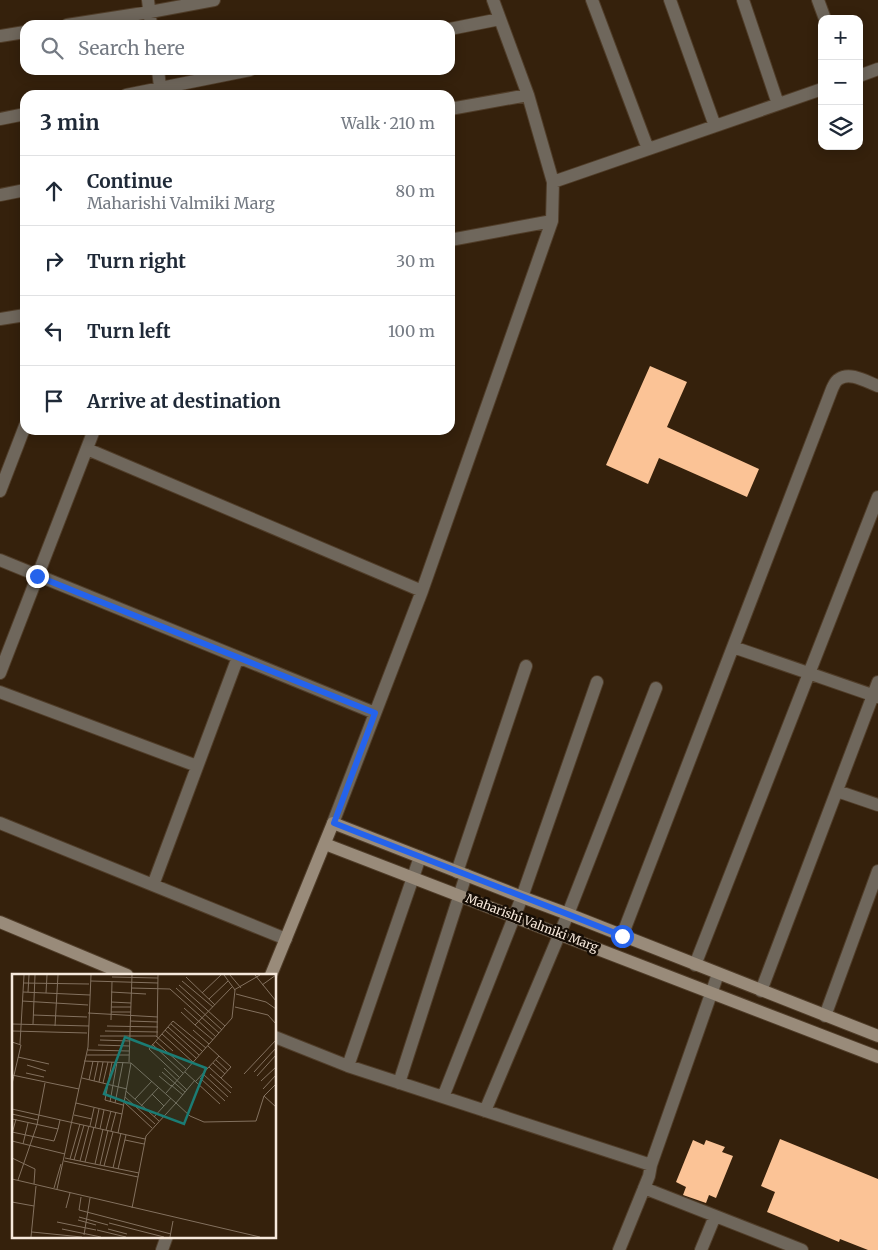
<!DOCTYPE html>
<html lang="en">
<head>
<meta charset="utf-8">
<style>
	:root { --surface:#fff; --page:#f2f2f3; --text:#1f2937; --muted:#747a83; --line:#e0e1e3 }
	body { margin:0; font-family:Merriweather,serif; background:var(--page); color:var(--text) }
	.controls { position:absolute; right:15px; top:15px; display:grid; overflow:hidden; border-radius:10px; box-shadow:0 2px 12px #0003 }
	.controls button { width:45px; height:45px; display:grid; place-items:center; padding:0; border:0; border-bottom:1px solid var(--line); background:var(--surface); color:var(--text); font:25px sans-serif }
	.stop { position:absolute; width:15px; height:15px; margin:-11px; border:4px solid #2563eb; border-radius:50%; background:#fff }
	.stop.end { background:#2563eb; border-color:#fff; box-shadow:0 1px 5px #0008 }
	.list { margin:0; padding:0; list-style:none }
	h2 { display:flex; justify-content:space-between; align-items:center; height:65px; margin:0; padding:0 20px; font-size:21px }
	h2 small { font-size:16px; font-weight:400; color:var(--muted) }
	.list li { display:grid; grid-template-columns:32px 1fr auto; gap:15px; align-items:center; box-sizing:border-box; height:70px; padding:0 20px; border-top:1px solid var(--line) }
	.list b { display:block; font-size:19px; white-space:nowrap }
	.list p { margin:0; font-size:16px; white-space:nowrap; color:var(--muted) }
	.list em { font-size:16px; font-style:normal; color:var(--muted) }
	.icon { flex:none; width:28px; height:28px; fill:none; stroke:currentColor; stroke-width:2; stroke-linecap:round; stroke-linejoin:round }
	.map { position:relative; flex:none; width:878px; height:1250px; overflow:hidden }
	.search { position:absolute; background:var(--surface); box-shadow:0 2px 12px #0003; left:20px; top:20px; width:435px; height:55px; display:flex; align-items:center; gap:12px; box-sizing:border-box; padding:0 18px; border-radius:15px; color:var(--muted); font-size:19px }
	.panel { position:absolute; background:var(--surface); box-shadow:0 2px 12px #0003; left:20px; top:90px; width:435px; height:345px; border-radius:15px }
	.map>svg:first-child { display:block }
</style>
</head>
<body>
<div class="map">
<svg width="878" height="1250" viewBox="0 0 878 1250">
	<rect width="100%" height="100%" fill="#35210c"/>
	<!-- building -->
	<path fill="#fbc396" d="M 650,366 L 687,382 L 667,427 L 759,469 L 747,497 L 659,458 L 648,484 L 606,465 Z
		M 780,1139 L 878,1179 L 878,1250 L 868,1250 L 840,1239 L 839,1242 L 767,1212 L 775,1192 L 761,1186 Z
		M 693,1140 L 704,1145 L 706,1140 L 725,1147 L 722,1152 L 733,1156 L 716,1198 L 709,1195 L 706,1203 L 683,1195 L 686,1187 L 676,1182 Z"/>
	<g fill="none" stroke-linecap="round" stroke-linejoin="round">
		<!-- street casing -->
		<g stroke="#503d29" stroke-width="14">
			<path id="street" d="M 148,0 L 151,25
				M 592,0 L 648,149
				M 670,0 L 715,126
				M 743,0 L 778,104
				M 818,0 L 825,19
				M 67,25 L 150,12 L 214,0
				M 450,29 L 500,19
				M 0,36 L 25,32
				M 158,70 L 161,95
				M 859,76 L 878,69
				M 126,95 L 250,70
				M 450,109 L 528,95
				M 0,119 L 25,114
				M 553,182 L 822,89
				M 0,195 L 25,190
				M 450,240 L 552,221
				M 0,319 L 25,315
				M 87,449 L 422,591
				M 0,491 L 25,426
				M 0,560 L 375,713
				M 733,647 L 878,697
				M 0,673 L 94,430
				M 0,692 L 197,766
				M 837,791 L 878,805
				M 0,823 L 286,939
				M 333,823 L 422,591 L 552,221 L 553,182 L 528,95 L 493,0
				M 457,872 L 526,666
				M 153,885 L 238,657
				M 622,936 L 832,389 C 834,385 835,381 839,379 C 850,371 867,382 878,386
				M 695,965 L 878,497
				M 761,991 L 878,682
				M 825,1016 L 878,871
				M 275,1037 L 348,1066 L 651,1165
				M 348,1066 L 420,857
				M 399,1083 L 466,875
				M 443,1097 L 522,897 L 597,682
				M 485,1111 L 568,914 L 656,688
				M 644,1188 L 802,1250
				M 162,1250 L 167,1236
				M 619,1250 L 649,1176 L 651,1165 L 718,974
				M 701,1250 L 715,1216"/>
		</g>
		<!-- secondary casing -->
		<g stroke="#503d29" stroke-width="14">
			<path id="secondary" d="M 325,844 L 878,1057
				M 0,922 L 127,975
				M 271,975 L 333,823 L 522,897 L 568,914 L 878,1036"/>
		</g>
		<!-- street -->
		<use href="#street" stroke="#6f675c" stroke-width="12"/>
		<!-- secondary -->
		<use href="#secondary" stroke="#998b7a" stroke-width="12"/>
	</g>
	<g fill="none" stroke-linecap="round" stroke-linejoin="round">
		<!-- route -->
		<path stroke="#2563eb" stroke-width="6" d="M 37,576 L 375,713 L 334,823 C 430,861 526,897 622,936"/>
	</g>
	<g text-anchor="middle" stroke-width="5" stroke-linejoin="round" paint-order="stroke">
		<!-- street labels -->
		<g font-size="12" fill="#f7e9dc" stroke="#160d05">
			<text transform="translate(532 923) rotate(21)" y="4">Maharishi Valmiki Marg</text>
		</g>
	</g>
	<!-- overview -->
	<g transform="translate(12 974)">
		<rect width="264" height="264" fill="#35210c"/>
		<path fill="none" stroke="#83715f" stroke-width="1" d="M 218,1 L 229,14M 243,1 L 264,27M 100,3 L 146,4M 174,3 L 203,31M 79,7 L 146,9M 170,7 L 201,33M 11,9 L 77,10M 167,11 L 213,52M 250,11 L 264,1M 119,14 L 158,15 L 207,59M 164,14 L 210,56M 222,16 L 248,1M 11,18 L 78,21M 16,18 L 17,1M 99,18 L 134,20M 34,19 L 35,1M 190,19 L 209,1M 224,20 L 254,28 L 264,35M 197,25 L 216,7M 10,27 L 76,31M 99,28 L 119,29M 99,33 L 119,33M 223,33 L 256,41 L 264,50M 172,34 L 204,63M 99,38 L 119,38M 169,38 L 183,51 L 220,13M 76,39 L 146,43M 21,41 L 75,43M 99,46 L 100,8M 118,47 L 146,48M 0,50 L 77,52M 21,50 L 23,1M 159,50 L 190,77M 183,51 L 201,66M 43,52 L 46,1M 95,52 L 146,53M 156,53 L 187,81M 153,56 L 184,84M 181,56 L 197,70M 0,57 L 75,59M 93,57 L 146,58M 150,60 L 181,88M 88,62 L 144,62 L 161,77M 145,63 L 146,1M 88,66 L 118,67M 143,67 L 174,95M 0,68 L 9,71 L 0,110M 8,70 L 12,1M 140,70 L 171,99M 86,71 L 118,72M 196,72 L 219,93 L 209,104M 76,76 L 117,77M 75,81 L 117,81M 6,83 L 37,90M 204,86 L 216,97M 72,87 L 119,89 L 164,129 L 134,162 L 120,234M 100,88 L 93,126 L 111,131M 117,88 L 120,1M 201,89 L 213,100M 15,91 L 34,97M 197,93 L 220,114M 152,94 L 175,116M 150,98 L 173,118M 173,98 L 208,130M 242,98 L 264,74M 14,99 L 32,103M 191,100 L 216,123M 198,100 L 219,119M 232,100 L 264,66M 0,101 L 67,115M 147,102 L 159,112M 245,102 L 264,81M 167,103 L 137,75 L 161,47 L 194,74M 70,104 L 115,115M 188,104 L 213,127M 77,106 L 81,87M 183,106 L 164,129 L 178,142 L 192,148 L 244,147 L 252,122M 82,107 L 86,88M 184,107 L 207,82M 249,107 L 264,93M 87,108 L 91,88M 91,109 L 96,88M 264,110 L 252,122 L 264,133M 159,111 L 171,121M 251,115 L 264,101M 114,117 L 147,147M 154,119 L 220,44 L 223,16 L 212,1M 140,120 L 152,132M 113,123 L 143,150M 123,125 L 140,107M 98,128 L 105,88M 112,128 L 140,154M 64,129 L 110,140 L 106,159M 103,129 L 111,88M 129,132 L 147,113M 0,135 L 133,165M 0,140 L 26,146M 110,140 L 119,89M 62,141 L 80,145M 142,143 L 159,124M 0,145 L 46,155 L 48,146M 78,152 L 82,134M 83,154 L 87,135M 88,155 L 92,136M 94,156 L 99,137M 99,157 L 104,138M 0,158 L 42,167 L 46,155M 0,160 L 4,145M 113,166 L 132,170M 0,167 L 53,180M 11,170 L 16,149M 0,184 L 23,195 L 22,210M 53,184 L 127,199M 58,185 L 68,150M 62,186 L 72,151M 52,187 L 126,203M 68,187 L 77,152M 73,188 L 82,153M 83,190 L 91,155M 88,191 L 96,156M 92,192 L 101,158M 101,194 L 109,159M 106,195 L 114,161M 0,205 L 248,263M 6,206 L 25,151 L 33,109M 42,214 L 49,190M 45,215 L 76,73 L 79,1M 69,223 L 67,236 L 159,260M 0,228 L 22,232M 54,234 L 58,219M 67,243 L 96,251M 66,246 L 84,251M 45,248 L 84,256M 97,249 L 152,263M 50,255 L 89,263M 96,255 L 115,260M 85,256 L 114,263M 20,258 L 70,263M 72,261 L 78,224M 19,263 L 24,212M 158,263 L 161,247"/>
		<path fill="#1b7c74" fill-opacity="0.15" stroke="#1b7c74" stroke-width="2.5" d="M 113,63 L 194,94 L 172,150 L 92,120 Z"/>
		<rect width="264" height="264" fill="none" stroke="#f7e9dc" stroke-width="2.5"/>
	</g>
</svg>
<div class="controls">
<button>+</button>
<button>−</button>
<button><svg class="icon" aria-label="layers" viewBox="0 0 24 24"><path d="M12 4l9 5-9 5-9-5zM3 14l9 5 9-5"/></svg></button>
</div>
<div class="stop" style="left:622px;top:936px"></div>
<div class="stop end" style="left:37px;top:576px"></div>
<div class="search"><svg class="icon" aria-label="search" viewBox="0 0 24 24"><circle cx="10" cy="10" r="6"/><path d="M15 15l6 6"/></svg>Search here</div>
<section class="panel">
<h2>3 min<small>Walk · 210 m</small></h2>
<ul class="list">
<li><svg class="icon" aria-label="ahead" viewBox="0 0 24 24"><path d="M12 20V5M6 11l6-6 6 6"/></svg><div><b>Continue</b><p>Maharishi Valmiki Marg</p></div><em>80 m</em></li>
<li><svg class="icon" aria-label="right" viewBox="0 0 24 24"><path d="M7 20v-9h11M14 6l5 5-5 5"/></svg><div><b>Turn right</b></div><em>30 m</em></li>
<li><svg class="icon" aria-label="left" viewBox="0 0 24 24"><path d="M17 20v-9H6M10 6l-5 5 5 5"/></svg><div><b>Turn left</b></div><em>100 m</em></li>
<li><svg class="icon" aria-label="arrive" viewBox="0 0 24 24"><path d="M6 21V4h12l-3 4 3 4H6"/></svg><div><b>Arrive at destination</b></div></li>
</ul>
</section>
</div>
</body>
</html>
